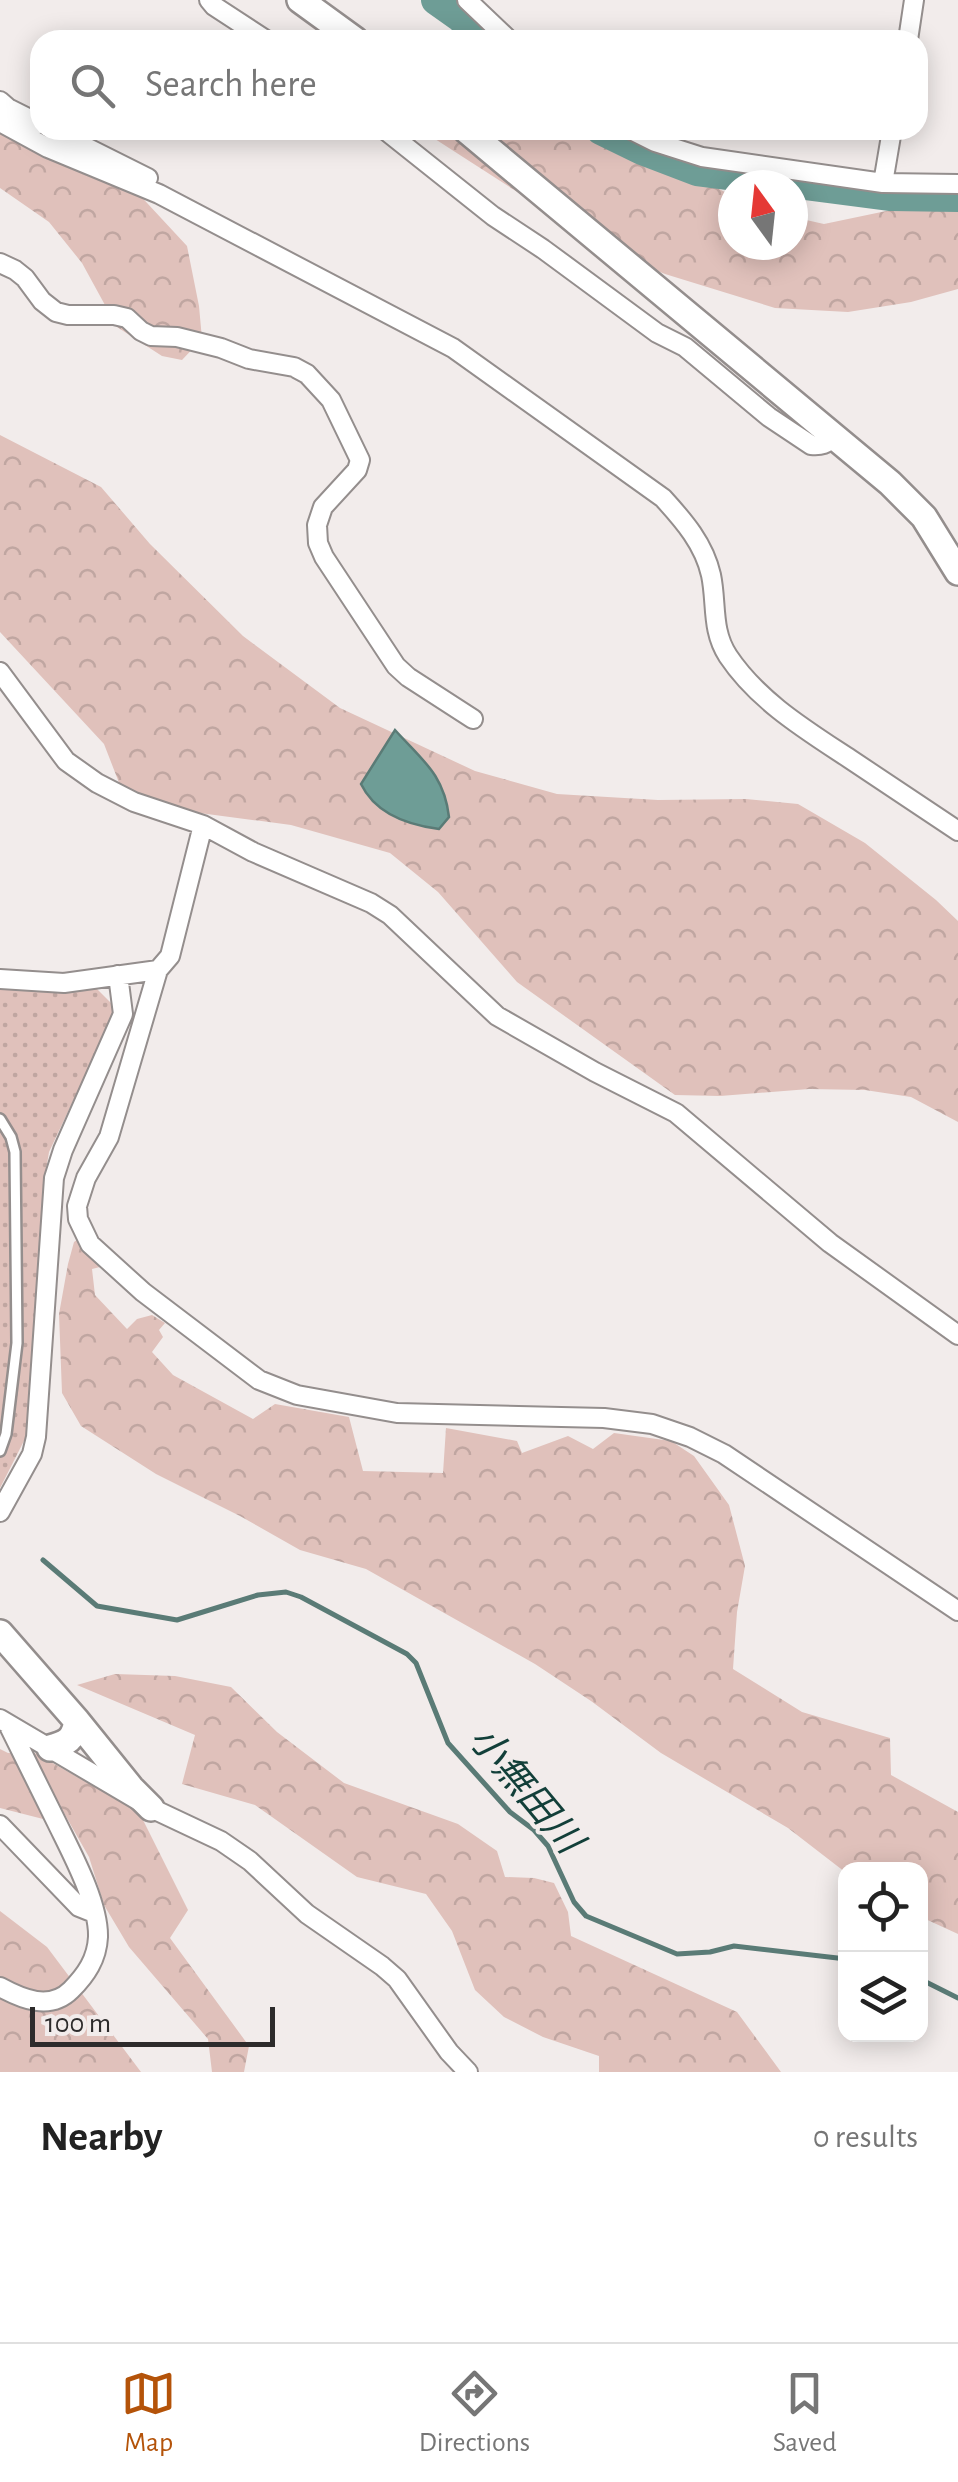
<!DOCTYPE html>
<html lang="en">
<head>
<meta charset="utf-8">
<style>
	:root { --surface:#fff; --page:#f2f2f2; --text:#222; --muted:#767676; --line:#e0e0e0; --accent:#b45309 }
	body { margin:0; font-family:"Alegreya Sans","Noto Sans JP",sans-serif; background:var(--page); color:var(--text) }
	.controls { position:absolute; right:30px; bottom:30px; display:grid; overflow:hidden; border-radius:20px; box-shadow:0 5px 25px #0003 }
	.controls button { width:90px; height:90px; display:grid; place-items:center; padding:0; border:0; border-bottom:2px solid var(--line); background:var(--surface); color:var(--text); font:50px sans-serif }
	.compass { position:absolute; left:718px; top:170px; width:90px; height:90px; border-radius:50%; background:var(--surface); box-shadow:0 5px 25px #0003; rotate:345deg }
	.scale { position:absolute; left:30px; bottom:25px; width:245px; box-sizing:border-box; padding-left:10px; border:5px solid #2d2b2b; border-top:0; font-size:28px; line-height:35px; white-space:nowrap; color:#2d2b2b; -webkit-text-stroke:8px #f2eceb; paint-order:stroke }
	.list { margin:0; padding:0; list-style:none }
	h2 { display:flex; justify-content:space-between; align-items:center; height:130px; margin:0; padding:0 40px; font-size:42px }
	h2 small { font-size:32px; font-weight:400; color:var(--muted) }
	.icon { flex:none; width:55px; height:55px; fill:none; stroke:currentColor; stroke-width:2; stroke-linecap:round; stroke-linejoin:round }
	.map { position:relative; flex:none; width:958px; height:2072px; overflow:hidden }
	.search { position:absolute; background:var(--surface); box-shadow:0 5px 25px #0003; left:30px; right:30px; top:30px; height:110px; display:flex; align-items:center; gap:25px; box-sizing:border-box; padding:0 35px; border-radius:30px; color:var(--muted); font-size:38px }
	.sheet { height:270px; background:var(--surface) }
	nav { display:flex; justify-content:space-around; align-items:center; box-sizing:border-box; height:140px; border-top:2px solid var(--line); background:var(--surface); font-size:28px; color:var(--muted) }
	nav a { display:grid; justify-items:center; gap:5px }
	nav .on { color:var(--accent) }
	.map>svg:first-child { display:block }
</style>
</head>
<body>
<div class="map">
<svg width="958" height="2072" viewBox="0 0 958 2072">
	<defs>
		<pattern id="forest-crowns" width="20" height="18" patternUnits="userSpaceOnUse" patternTransform="scale(2.5)"><rect width="20" height="18" fill="#e0c1bb"/><path d="M2 6a3 3 0 1 1 6 0M12 15a3 3 0 1 1 6 0" fill="none" stroke="#c0a6a1"/></pattern>
		<pattern id="park-dots" width="8" height="8" patternUnits="userSpaceOnUse" patternTransform="scale(2.5)"><rect width="8" height="8" fill="#e0c1bb"/><path d="M2 2h.1M6 6h.1" fill="none" stroke="#c0a6a1" stroke-width="1.8" stroke-linecap="round"/></pattern>
	</defs>
	<rect width="100%" height="100%" fill="#f2eceb"/>
	<!-- forest -->
	<path fill="url(#forest-crowns)" d="M 0,112 L 55,130 L 135,190 L 187,246 L 199,306 L 202,339 L 182,360 L 162,356 L 117,327 L 82,263 L 49,222 L 0,188 Z
		M 421,130 L 600,130 L 733,196 L 733,245 L 793,245 L 793,217 L 824,224 L 958,196 L 958,289 L 911,302 L 848,312 L 775,308 L 665,274 L 575,237 L 525,197 Z
		M 0,435 L 101,487 L 150,544 L 243,636 L 340,708 L 475,771 L 557,794 L 658,800 L 746,799 L 798,804 L 865,843 L 936,900 L 958,921 L 958,1122 L 911,1097 L 865,1090 L 809,1089 L 720,1096 L 675,1095 L 517,982 L 438,892 L 390,853 L 291,825 L 162,808 L 123,793 L 104,744 L 0,632 Z
		M 81,1237 L 104,1266 L 92,1269 L 95,1295 L 127,1329 L 137,1319 L 152,1315 L 165,1323 L 159,1330 L 163,1337 L 152,1352 L 173,1375 L 253,1419 L 275,1404 L 349,1417 L 363,1471 L 443,1473 L 446,1428 L 517,1441 L 522,1453 L 568,1436 L 593,1449 L 614,1433 L 671,1441 L 694,1456 L 729,1505 L 745,1566 L 737,1612 L 733,1669 L 802,1712 L 890,1738 L 891,1775 L 958,1812 L 958,1934 L 921,1917 L 920,1870 L 846,1870 L 845,1872 L 788,1828 L 661,1753 L 591,1701 L 535,1664 L 366,1569 L 300,1550 L 240,1516 L 156,1474 L 81,1426 L 62,1393 L 59,1314 L 68,1264 L 74,1242 Z
		M 115,1674 L 175,1676 L 231,1687 L 277,1732 L 344,1783 L 458,1824 L 497,1851 L 505,1877 L 534,1878 L 554,1883 L 568,1912 L 571,1936 L 737,2012 L 781,2072 L 599,2072 L 599,2056 L 543,2037 L 504,2017 L 475,1990 L 452,1931 L 426,1894 L 357,1877 L 255,1805 L 182,1784 L 195,1735 L 77,1685 Z
		M 0,1749 L 8,1753 L 35,1753 L 139,1812 L 188,1910 L 170,1938 L 249,2046 L 244,2072 L 212,2072 L 208,2039 L 129,1947 L 104,1905 L 89,1857 L 56,1799 L 47,1820 L 0,1808 Z
		M 0,1911 L 47,1947 L 141,2072 L 0,2072 Z"/>
	<!-- park -->
	<path fill="url(#park-dots)" d="M 0,987 L 95,987 L 112,1004 L 114,1014 L 49,1152 L 45,1176 L 32,1396 L 28,1433 L 0,1488 Z"/>
	<!-- water -->
	<path fill="#6e9d96" stroke="#5a7b76" stroke-width="2.5" d="M 395,730 C 422,760 444,774 449,817 L 439,829 C 408,825 375,813 361,784 Z"/>
	<g fill="none" stroke-linecap="round" stroke-linejoin="round">
		<!-- stream -->
		<path stroke="#5a7b76" stroke-width="5" d="M 43,1560 L 97,1606 L 177,1620 L 258,1595 L 286,1592 L 301,1597 L 407,1654 L 416,1663 L 448,1743 L 510,1812 L 534,1830 L 548,1846 L 574,1902 L 586,1916 L 677,1954 L 710,1952 L 734,1946 L 846,1959
			M 920,1979 L 958,1998"/>
		<!-- river -->
		<path stroke="#6e9d96" stroke-width="30" d="M 436,0 L 460,17 L 484,40
			M 601,130 L 642,150 L 697,171 L 891,196 L 958,197"/>
		<!-- lane casing -->
		<g stroke="#948e8d" stroke-width="14">
			<path id="lane" d="M 0,1119 L 11,1137 L 15,1152 L 17,1343 L 6,1434 L 0,1451"/>
		</g>
		<!-- street casing -->
		<g stroke="#948e8d" stroke-width="22">
			<path id="street" d="M 209,0 L 214,6 L 266,40
				M 467,0 L 509,40
				M 908,40 L 914,0
				M 0,101 L 8,108 L 40,124
				M 0,122 L 48,148 L 159,194 L 453,348 L 663,498 C 684,521 704,544 711,575 C 717,603 711,630 728,656 C 758,701 806,730 850,759 C 886,783 922,807 958,831
				M 52,130 L 148,178
				M 385,130 L 493,216 L 543,249 L 657,333 L 685,347 L 769,417 L 811,445 C 821,446 827,444 834,437
				M 631,130 L 655,142 L 702,157 L 883,183 L 958,184
				M 883,183 L 892,130
				M 0,263 L 15,270 L 25,278 L 42,301 L 56,312 L 68,315 L 114,315 L 127,318 L 141,331 L 151,336 L 177,337 L 221,348 L 249,359 L 294,367 L 307,374 L 331,400 L 360,460 L 357,470 L 323,507 L 317,525 L 318,543 L 324,557 L 396,666 L 408,677 L 473,719
				M 0,672 L 66,761 L 97,783 L 134,802 L 203,825 L 253,852 L 371,903 L 390,915 L 497,1016 L 595,1072 L 676,1113 L 830,1243 L 958,1335
				M 203,825 L 170,956 L 158,970 L 109,1137 L 86,1178 L 77,1206 L 78,1219 L 90,1244 L 143,1292 L 259,1380 L 297,1395 L 397,1413 L 604,1418 L 652,1424 L 690,1437 L 724,1454 L 958,1611
				M 0,979 L 64,983 L 158,970
				M 0,1512 L 32,1454 L 36,1437 L 54,1178 L 63,1150 L 123,1014 L 118,975
				M 0,1719 L 151,1808 L 221,1841 L 250,1861 L 307,1914 L 382,1966 L 397,1979 L 449,2052 L 468,2072
				M 0,1825 L 79,1907 L 94,1913
				M 0,1987 C 22,1999 50,2011 71,1990 C 86,1975 97,1959 98,1937 C 99,1903 71,1852 56,1821 C 40,1789 24,1756 8,1724"/>
		</g>
		<!-- secondary casing -->
		<g stroke="#948e8d" stroke-width="30">
			<path id="secondary" d="M 300,0 L 355,40
				M 466,130 L 890,483 L 924,517 L 958,572
				M 0,1633 L 77,1721 L 131,1788 L 151,1808
				M 50,1748 C 67,1743 74,1740 77,1721"/>
		</g>
		<!-- lane -->
		<use href="#lane" stroke="#fff" stroke-width="9"/>
		<!-- street -->
		<use href="#street" stroke="#fff" stroke-width="18"/>
		<!-- secondary -->
		<use href="#secondary" stroke="#fff" stroke-width="25"/>
	</g>
	<g text-anchor="middle" stroke-width="8" stroke-linejoin="round" paint-order="stroke">
		<!-- water labels -->
		<g font-size="38" font-style="italic" fill="#123f39" stroke="#f2eceb">
			<text transform="translate(526 1789) rotate(50)" y="13">小無田川</text>
		</g>
	</g>
</svg>
<div class="controls">
<button><svg class="icon" aria-label="locate" viewBox="0 0 24 24"><circle cx="12" cy="12" r="6"/><path d="M12 2v4M12 18v4M2 12h4M18 12h4"/></svg></button>
<button><svg class="icon" aria-label="layers" viewBox="0 0 24 24"><path d="M12 4l9 5-9 5-9-5zM3 14l9 5 9-5"/></svg></button>
</div>
<svg class="compass" viewBox="-18 -18 36 36"><path d="M0-13l5 13h-10z" fill="#e53935"/><path d="M0 13l5-13h-10z" fill="#767676"/></svg>
<div class="scale">100 m</div>
<div class="search"><svg class="icon" aria-label="search" viewBox="0 0 24 24"><circle cx="10" cy="10" r="6"/><path d="M15 15l6 6"/></svg>Search here</div>
</div>
<section class="sheet">
<h2>Nearby<small>0 results</small></h2>
<ul class="list">
</ul>
</section>
<nav>
<a class="on"><svg class="icon" aria-label="map" viewBox="0 0 24 24"><path d="M3 6l6-2 6 2 6-2v14l-6 2-6-2-6 2zM9 4v14M15 6v14"/></svg>Map</a>
<a><svg class="icon" aria-label="directions" viewBox="0 0 24 24"><path d="M12 3l9 9-9 9-9-9zM9 14v-3h6M13 9l2 2-2 2"/></svg>Directions</a>
<a><svg class="icon" aria-label="saved" viewBox="0 0 24 24"><path d="M7 4h10v16l-5-4-5 4z"/></svg>Saved</a>
</nav>
</body>
</html>
